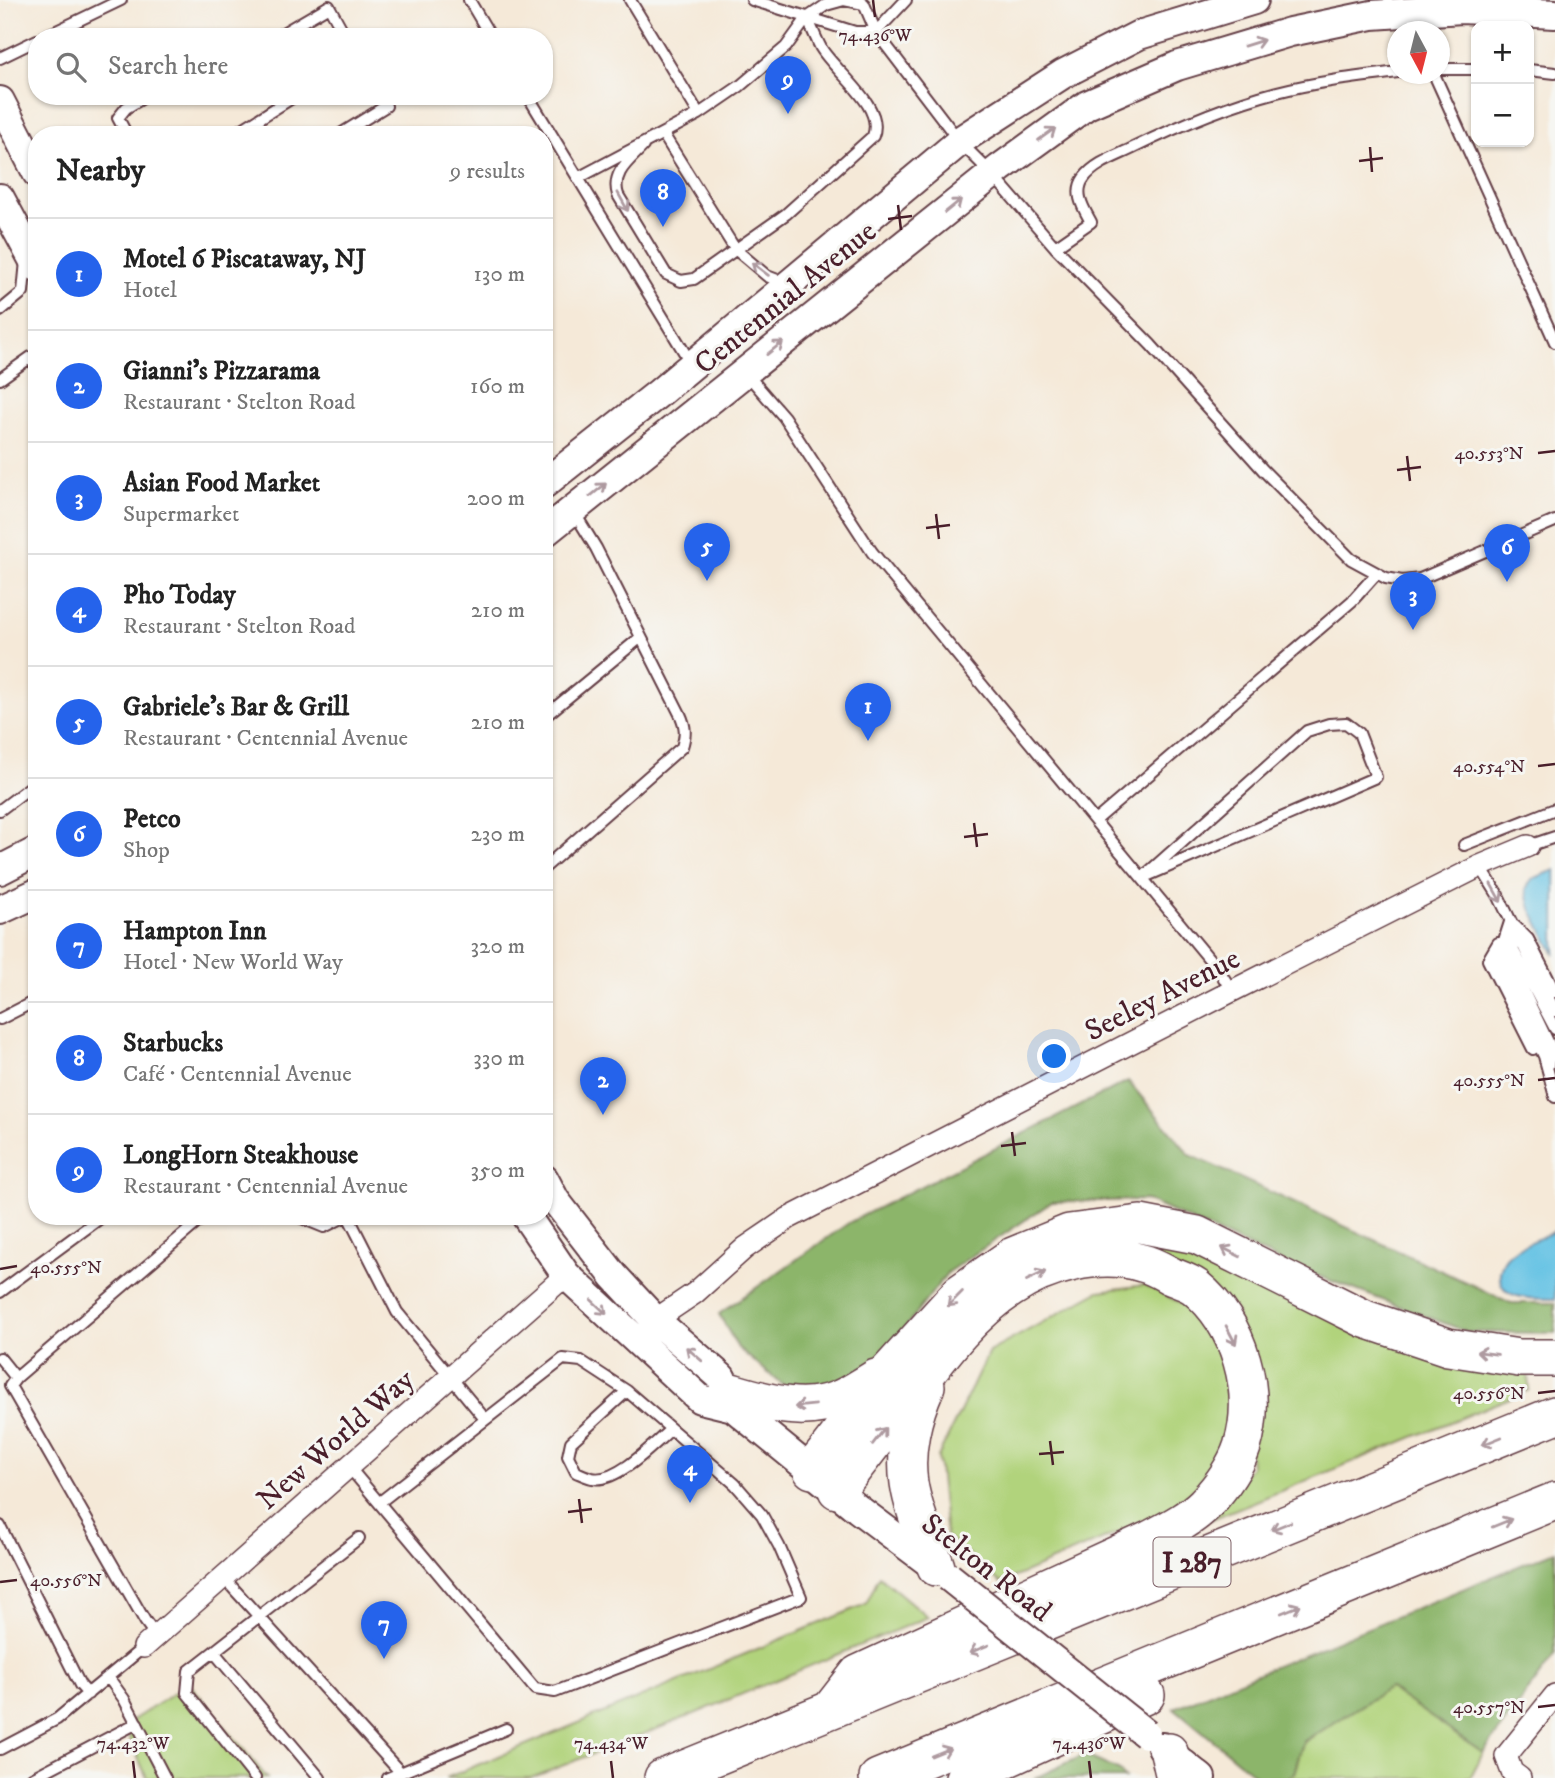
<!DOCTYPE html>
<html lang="en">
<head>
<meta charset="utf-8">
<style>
	:root { --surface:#fff; --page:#f6f6f6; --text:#222; --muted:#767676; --line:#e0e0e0; --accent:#2563eb }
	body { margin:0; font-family:"IM FELL DW Pica",serif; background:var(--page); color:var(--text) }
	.controls { position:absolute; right:21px; top:21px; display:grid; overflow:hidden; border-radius:14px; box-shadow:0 2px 5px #0004 }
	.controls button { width:63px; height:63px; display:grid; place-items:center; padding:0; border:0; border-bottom:2px solid var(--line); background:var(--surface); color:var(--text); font:35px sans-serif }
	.compass { position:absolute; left:1387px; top:21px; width:63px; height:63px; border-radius:50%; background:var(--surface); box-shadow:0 2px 5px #0004; rotate:173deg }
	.you { position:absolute; left:1055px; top:1057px; width:24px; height:24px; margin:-18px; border:5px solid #fff; border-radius:50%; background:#1a73e8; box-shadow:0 0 0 10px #1a73e833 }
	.badge { display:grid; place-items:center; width:46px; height:46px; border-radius:50%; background:var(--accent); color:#fff; font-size:23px; font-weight:700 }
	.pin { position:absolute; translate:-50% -58px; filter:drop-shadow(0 2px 4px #0008) }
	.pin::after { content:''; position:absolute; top:37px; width:24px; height:21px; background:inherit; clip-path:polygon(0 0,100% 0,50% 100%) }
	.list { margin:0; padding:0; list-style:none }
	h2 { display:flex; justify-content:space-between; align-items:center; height:91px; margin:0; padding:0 28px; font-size:30px }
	h2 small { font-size:23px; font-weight:400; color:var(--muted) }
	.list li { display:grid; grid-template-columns:46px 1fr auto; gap:21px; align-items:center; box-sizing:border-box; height:112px; padding:0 28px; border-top:2px solid var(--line) }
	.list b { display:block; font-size:26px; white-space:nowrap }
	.list p { margin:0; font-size:23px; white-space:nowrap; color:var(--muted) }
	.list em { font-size:23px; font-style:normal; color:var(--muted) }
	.icon { flex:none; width:38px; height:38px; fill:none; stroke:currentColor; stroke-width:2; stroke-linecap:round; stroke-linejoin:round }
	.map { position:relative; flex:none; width:1555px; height:1778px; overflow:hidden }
	.search { position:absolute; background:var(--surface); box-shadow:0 2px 5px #0004; left:28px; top:28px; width:525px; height:77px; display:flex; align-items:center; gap:18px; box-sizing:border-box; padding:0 24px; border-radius:28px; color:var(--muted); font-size:26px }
	.panel { position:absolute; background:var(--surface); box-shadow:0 2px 5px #0004; left:28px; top:126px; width:525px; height:1099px; border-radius:28px }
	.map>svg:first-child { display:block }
</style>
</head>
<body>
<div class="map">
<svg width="1555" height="1778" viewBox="0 0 1555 1778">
	<rect width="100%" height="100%" fill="#f6f6f2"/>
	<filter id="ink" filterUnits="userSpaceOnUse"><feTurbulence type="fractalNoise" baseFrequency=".0143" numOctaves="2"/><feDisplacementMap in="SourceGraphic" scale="14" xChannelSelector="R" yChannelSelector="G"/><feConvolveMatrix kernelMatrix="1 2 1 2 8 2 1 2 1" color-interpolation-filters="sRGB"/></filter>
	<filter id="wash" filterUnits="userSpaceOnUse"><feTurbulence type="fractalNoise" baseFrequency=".00686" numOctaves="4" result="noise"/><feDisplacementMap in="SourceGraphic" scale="28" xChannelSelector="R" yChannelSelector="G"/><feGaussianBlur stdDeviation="1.57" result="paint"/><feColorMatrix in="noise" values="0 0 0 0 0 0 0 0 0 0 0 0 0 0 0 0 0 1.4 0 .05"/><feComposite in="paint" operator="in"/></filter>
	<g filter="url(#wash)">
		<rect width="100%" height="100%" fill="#f5e9d8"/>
		<!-- green -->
		<path fill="#b1d37b" stroke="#7e7953" stroke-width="2" d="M 1126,1243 L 1201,1247 L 1528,1372 L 1529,1390 L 1212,1519 L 1251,1466 L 1237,1313 Z
			M 1145,1285 L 1198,1312 L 1229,1368 L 1227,1430 L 1210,1475 L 1185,1504 L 1001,1583 L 946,1536 L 938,1457 L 989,1352 L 1099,1291 Z
			M 879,1576 L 928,1617 L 687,1717 L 531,1778 L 446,1778 L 866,1604 Z
			M 189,1683 L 267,1778 L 147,1778 L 124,1726 Z
			M 1389,1687 L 1483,1753 L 1470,1778 L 1286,1778 L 1294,1773 L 1303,1743 Z"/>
		<!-- forest -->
		<path fill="#8cb56b" stroke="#6b6a4b" stroke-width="2" d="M 1128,1081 L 1190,1155 L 1511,1303 L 1555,1303 L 1555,1333 L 1468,1332 L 1289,1265 L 1146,1200 L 1052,1202 L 948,1272 L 884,1355 L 829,1388 L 783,1385 L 738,1348 L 719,1314 L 850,1222 Z
			M 1555,1551 L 1555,1654 L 1483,1753 L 1389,1688 L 1303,1742 L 1294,1773 L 1286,1778 L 1259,1778 L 1174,1708 Z
			M 1084,1755 L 1120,1771 L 1125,1778 L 1035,1778 Z"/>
		<!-- water -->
		<path fill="#66c3e4" stroke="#587188" stroke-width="2" d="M 1555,870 L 1555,954 L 1531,909 L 1526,889 L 1532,879 Z
			M 1555,1231 L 1555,1299 C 1534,1299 1497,1301 1500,1272 C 1501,1265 1505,1258 1511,1253 C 1524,1244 1540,1238 1555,1231 Z"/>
	</g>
	<g filter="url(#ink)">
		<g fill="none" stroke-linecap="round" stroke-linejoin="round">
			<!-- lane casing -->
			<g stroke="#643d45" stroke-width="14">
				<path id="lane" d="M 469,0 L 491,37
					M 630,0 L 699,114
					M 752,0 L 855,32 L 876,32 L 906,0
					M 859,0 L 864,4 L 876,32 L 960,142 L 992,174 L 1055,247 L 1151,345 L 1263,470 L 1351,559 L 1386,578 L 1402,581 L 1420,579 L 1555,521
					M 44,37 L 121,0
					M 276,37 L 329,6 L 346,37
					M 0,58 L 37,40
					M 1440,69 L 1476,69
					M 1529,70 L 1555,73
					M 1434,74 L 1555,342
					M 528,96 L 692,365
					M 256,121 L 264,135
					M 663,134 L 735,249 L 767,276 L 785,283
					M 127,135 L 118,118 L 126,108 L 146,96
					M 233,135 L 295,96
					M 339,135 L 386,106 L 380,96
					M 643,146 C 629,161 611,173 618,195 L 666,274 L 681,281 L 694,279 L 786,214 L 873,136 C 885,106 836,73 821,48 C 816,39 812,28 807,18
					M 578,178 L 699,114 L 740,86 L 786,47 L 807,18 L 826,5 L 844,0 L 864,4
					M 1055,247 L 1091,222 C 1084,209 1073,193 1084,178 C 1095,163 1117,156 1133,148 C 1180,125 1227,105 1277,92 C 1316,82 1357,77 1398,72
					M 0,311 L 23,292 L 26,261
					M 745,372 L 784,417 L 872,552 L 1220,972 L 1232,991
					M 0,379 L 31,357 L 37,368
					M 544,717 L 641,637
					M 1346,723 L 1359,733 L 1376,777 L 1142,878 L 1307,731 L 1329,724 Z
					M 0,810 L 37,782
					M 1095,821 L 1352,601 L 1377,573
					M 1464,845 L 1555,809
					M 1528,846 L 1555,837
					M 1480,866 L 1498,895 L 1555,1011
					M 544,868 L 682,747 C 686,734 686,727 680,714 L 596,548 L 574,512
					M 1510,922 L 1498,959 L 1544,1056 L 1555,1097
					M 1515,926 L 1528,939 L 1555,992
					M 1512,939 L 1514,951 L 1555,1029
					M 1508,942 L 1506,954 L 1551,1048 L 1548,1066
					M 1498,943 L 1488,960 L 1533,1049
					M 0,1019 L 37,1000
					M 297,1216 L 324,1227 L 346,1216
					M 348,1216 L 397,1312 L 485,1419
					M 0,1292 L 103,1216
					M 0,1358 L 16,1378
					M 627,1391 L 571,1442 L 568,1456 L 576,1472 C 581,1474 587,1477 592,1478 C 616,1484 654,1444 671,1429
					M 349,1467 L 535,1689 L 555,1692 L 801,1597 L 779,1546 L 762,1515 L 735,1484 L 627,1391 L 581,1361 L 563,1359 L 380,1502
					M 0,1526 L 80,1685 L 88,1694
					M 223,1577 L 401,1773
					M 156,1636 L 145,1621 L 10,1386 L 16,1378 L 205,1216
					M 214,1652 L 320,1778
					M 108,1677 L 124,1699 L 165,1778
					M 0,1749 L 57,1719 L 144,1647
					M 32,1778 L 137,1723
					M 255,1778 L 187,1693 L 189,1671 L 359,1538
					M 388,1778 L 506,1729"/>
			</g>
			<!-- street casing -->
			<g stroke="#643d45" stroke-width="24">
				<path id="street" d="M 655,1320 L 695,1293 L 745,1248 L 789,1218 L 1232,991 L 1480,866 L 1528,846
					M 144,1647 L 566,1275
					M 1520,1778 L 1512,1772 L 1506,1756 L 1555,1695"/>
			</g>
			<!-- secondary casing -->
			<g stroke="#643d45" stroke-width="32">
				<path id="secondary" d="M 0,101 L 37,173
					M 0,198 L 37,267
					M 544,484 L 659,393 L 964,138 L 1063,74 L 1139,35 L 1254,0
					M 544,533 L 1000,168 L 1087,105 L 1177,66 L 1290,32 L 1372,15 L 1462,9 L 1555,14
					M 0,870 L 37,851
					M 0,910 L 37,893
					M 544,1179 L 555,1200 L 614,1276 L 655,1320 L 721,1377 L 733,1407
					M 526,1216 L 566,1275 L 700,1399 L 733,1407 L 858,1509 L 938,1569
					M 1162,1747 L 1201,1778"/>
			</g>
			<!-- highway casing -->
			<g stroke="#643d45" stroke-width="40">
				<path id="highway" d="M 926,1386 C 913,1415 904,1451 909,1483 C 913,1511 927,1540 936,1567
					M 728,1391 C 766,1402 803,1415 842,1398 C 854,1392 865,1385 876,1378
					M 812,1470 L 889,1371 L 960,1293 L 1013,1256 L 1069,1233 L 1140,1224 L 1197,1235 L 1365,1319 L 1448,1347 L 1519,1358 L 1555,1358
					M 830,1710 L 858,1674 L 1147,1541 C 1166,1531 1189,1520 1205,1504 C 1220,1488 1235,1468 1242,1447 C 1259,1392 1240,1324 1195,1287 C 1188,1282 1178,1279 1171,1276 C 1162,1271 1152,1265 1142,1263 C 1099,1250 1045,1265 1010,1289 C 969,1316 941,1355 912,1393 C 887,1425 862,1458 837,1490
					M 1169,1752 L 1175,1778
					M 663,1778 L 1555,1415
					M 878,1778 L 1555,1501
					M 964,1778 L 1146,1695"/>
			</g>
			<!-- lane -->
			<use href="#lane" stroke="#fff" stroke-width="10"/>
			<!-- street -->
			<use href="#street" stroke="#fff" stroke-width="21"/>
			<!-- secondary -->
			<use href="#secondary" stroke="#fff" stroke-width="28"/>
			<!-- highway -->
			<use href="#highway" stroke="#fff" stroke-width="37"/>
			<!-- secondary-bridge casing -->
			<g stroke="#643d45" stroke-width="32" stroke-linecap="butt">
				<path id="secondary-bridge" d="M 949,1577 L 1146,1734"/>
			</g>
			<!-- secondary-bridge -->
			<use href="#secondary-bridge" stroke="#fff" stroke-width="28"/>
		</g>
		<!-- one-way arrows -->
		<defs><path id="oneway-shaft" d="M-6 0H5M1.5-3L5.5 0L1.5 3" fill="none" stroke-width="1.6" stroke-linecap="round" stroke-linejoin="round" transform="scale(1.75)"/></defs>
		<g stroke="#ae9aa0">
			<use href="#oneway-shaft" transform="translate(1254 43) rotate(-17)"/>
			<use href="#oneway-shaft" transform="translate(1047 134) rotate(-36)"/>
			<use href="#oneway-shaft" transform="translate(623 202) rotate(61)"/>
			<use href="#oneway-shaft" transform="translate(953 206) rotate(-39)"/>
			<use href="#oneway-shaft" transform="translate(760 269) rotate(-143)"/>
			<use href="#oneway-shaft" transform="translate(775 348) rotate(-39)"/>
			<use href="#oneway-shaft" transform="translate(598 490) rotate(-39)"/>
			<use href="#oneway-shaft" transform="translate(1496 893) rotate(61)"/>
			<use href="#oneway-shaft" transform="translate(1231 1252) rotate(-153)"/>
			<use href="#oneway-shaft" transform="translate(1036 1276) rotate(-25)"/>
			<use href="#oneway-shaft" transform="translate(955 1299) rotate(135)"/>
			<use href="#oneway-shaft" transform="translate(599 1307) rotate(43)"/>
			<use href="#oneway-shaft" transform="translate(1231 1335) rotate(62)"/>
			<use href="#oneway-shaft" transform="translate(1487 1353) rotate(-172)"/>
			<use href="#oneway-shaft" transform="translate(694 1354) rotate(-139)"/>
			<use href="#oneway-shaft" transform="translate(805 1406) rotate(174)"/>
			<use href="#oneway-shaft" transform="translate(879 1436) rotate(-52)"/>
			<use href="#oneway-shaft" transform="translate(1492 1441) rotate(158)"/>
			<use href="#oneway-shaft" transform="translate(1502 1523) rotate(-22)"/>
			<use href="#oneway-shaft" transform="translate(1281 1526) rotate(158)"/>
			<use href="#oneway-shaft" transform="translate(1291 1609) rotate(-22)"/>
			<use href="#oneway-shaft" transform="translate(979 1649) rotate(158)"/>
			<use href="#oneway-shaft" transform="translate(941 1752) rotate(-22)"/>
		</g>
	</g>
	<!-- ticks -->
	<path fill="none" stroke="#4a1f2b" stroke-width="2.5" d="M 873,0 L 875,17M 1370,147 L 1372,172M 1359,161 L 1383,158M 898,205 L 901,230M 888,219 L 912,216M 1538,453 L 1555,451M 1407,456 L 1410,481M 1397,470 L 1421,467M 936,514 L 939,539M 926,528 L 950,525M 1538,766 L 1555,764M 974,823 L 977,847M 964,837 L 988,834M 1538,1080 L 1555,1078M 1012,1132 L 1015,1156M 1001,1146 L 1026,1143M 0,1269 L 17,1266M 1538,1393 L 1555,1391M 1050,1441 L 1053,1465M 1039,1454 L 1064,1452M 579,1499 L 582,1523M 568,1512 L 592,1509M 0,1582 L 17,1580M 1538,1707 L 1555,1705M 133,1761 L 135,1778M 611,1761 L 613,1778M 1089,1761 L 1091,1778"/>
	<g text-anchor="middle" stroke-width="6" stroke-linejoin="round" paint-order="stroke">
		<!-- shield labels -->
		<rect fill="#f6f6f2" stroke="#7e6067" stroke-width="2" x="1153.5" y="1537.5" width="77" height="49" rx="5"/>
		<g font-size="28" font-weight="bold" fill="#4a1f2b">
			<text x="1192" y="1572">I 287</text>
		</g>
		<!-- street labels -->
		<g font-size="30" fill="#4a1f2b" stroke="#f6f6f2">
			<text transform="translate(785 297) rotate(-39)" y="10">Centennial Avenue</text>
			<text transform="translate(1162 994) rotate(-27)" y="10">Seeley Avenue</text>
			<text transform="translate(335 1439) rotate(-41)" y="10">New World Way</text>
			<text transform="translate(987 1567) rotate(38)" y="10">Stelton Road</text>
		</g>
	</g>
	<g font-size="18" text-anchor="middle" fill="#4a1f2b" stroke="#f6f6f2" stroke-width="6" stroke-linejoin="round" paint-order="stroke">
		<text x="875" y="41">74.436°W</text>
		<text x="1489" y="459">40.553°N</text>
		<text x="1489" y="772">40.554°N</text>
		<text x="1489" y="1086">40.555°N</text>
		<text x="66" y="1273">40.555°N</text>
		<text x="1489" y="1399">40.556°N</text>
		<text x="66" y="1586">40.556°N</text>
		<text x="1489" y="1713">40.557°N</text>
		<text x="133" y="1749">74.432°W</text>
		<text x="611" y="1749">74.434°W</text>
		<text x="1089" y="1749">74.436°W</text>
	</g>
</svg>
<div class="controls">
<button>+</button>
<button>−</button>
</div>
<svg class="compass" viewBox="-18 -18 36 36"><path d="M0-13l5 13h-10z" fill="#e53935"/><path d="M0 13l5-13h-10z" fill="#767676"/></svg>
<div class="you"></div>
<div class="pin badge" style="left:868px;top:741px">1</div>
<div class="pin badge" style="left:603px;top:1115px">2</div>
<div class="pin badge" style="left:1413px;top:630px">3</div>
<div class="pin badge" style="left:690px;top:1503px">4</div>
<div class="pin badge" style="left:707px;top:581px">5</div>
<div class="pin badge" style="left:1507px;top:582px">6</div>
<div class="pin badge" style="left:384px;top:1659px">7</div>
<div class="pin badge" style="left:663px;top:227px">8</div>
<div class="pin badge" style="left:788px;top:114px">9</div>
<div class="search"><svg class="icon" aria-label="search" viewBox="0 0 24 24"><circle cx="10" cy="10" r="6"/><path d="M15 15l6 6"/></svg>Search here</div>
<section class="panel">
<h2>Nearby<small>9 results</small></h2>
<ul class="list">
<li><span class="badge">1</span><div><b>Motel 6 Piscataway, NJ</b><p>Hotel</p></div><em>130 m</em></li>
<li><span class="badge">2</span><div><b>Gianni's Pizzarama</b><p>Restaurant · Stelton Road</p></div><em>160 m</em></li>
<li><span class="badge">3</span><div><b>Asian Food Market</b><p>Supermarket</p></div><em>200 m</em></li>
<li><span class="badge">4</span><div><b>Pho Today</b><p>Restaurant · Stelton Road</p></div><em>210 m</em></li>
<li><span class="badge">5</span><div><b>Gabriele's Bar &amp; Grill</b><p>Restaurant · Centennial Avenue</p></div><em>210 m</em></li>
<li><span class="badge">6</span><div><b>Petco</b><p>Shop</p></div><em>230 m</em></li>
<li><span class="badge">7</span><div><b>Hampton Inn</b><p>Hotel · New World Way</p></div><em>320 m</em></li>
<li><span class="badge">8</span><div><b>Starbucks</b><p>Café · Centennial Avenue</p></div><em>330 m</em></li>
<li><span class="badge">9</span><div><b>LongHorn Steakhouse</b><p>Restaurant · Centennial Avenue</p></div><em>350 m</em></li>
</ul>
</section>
</div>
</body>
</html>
